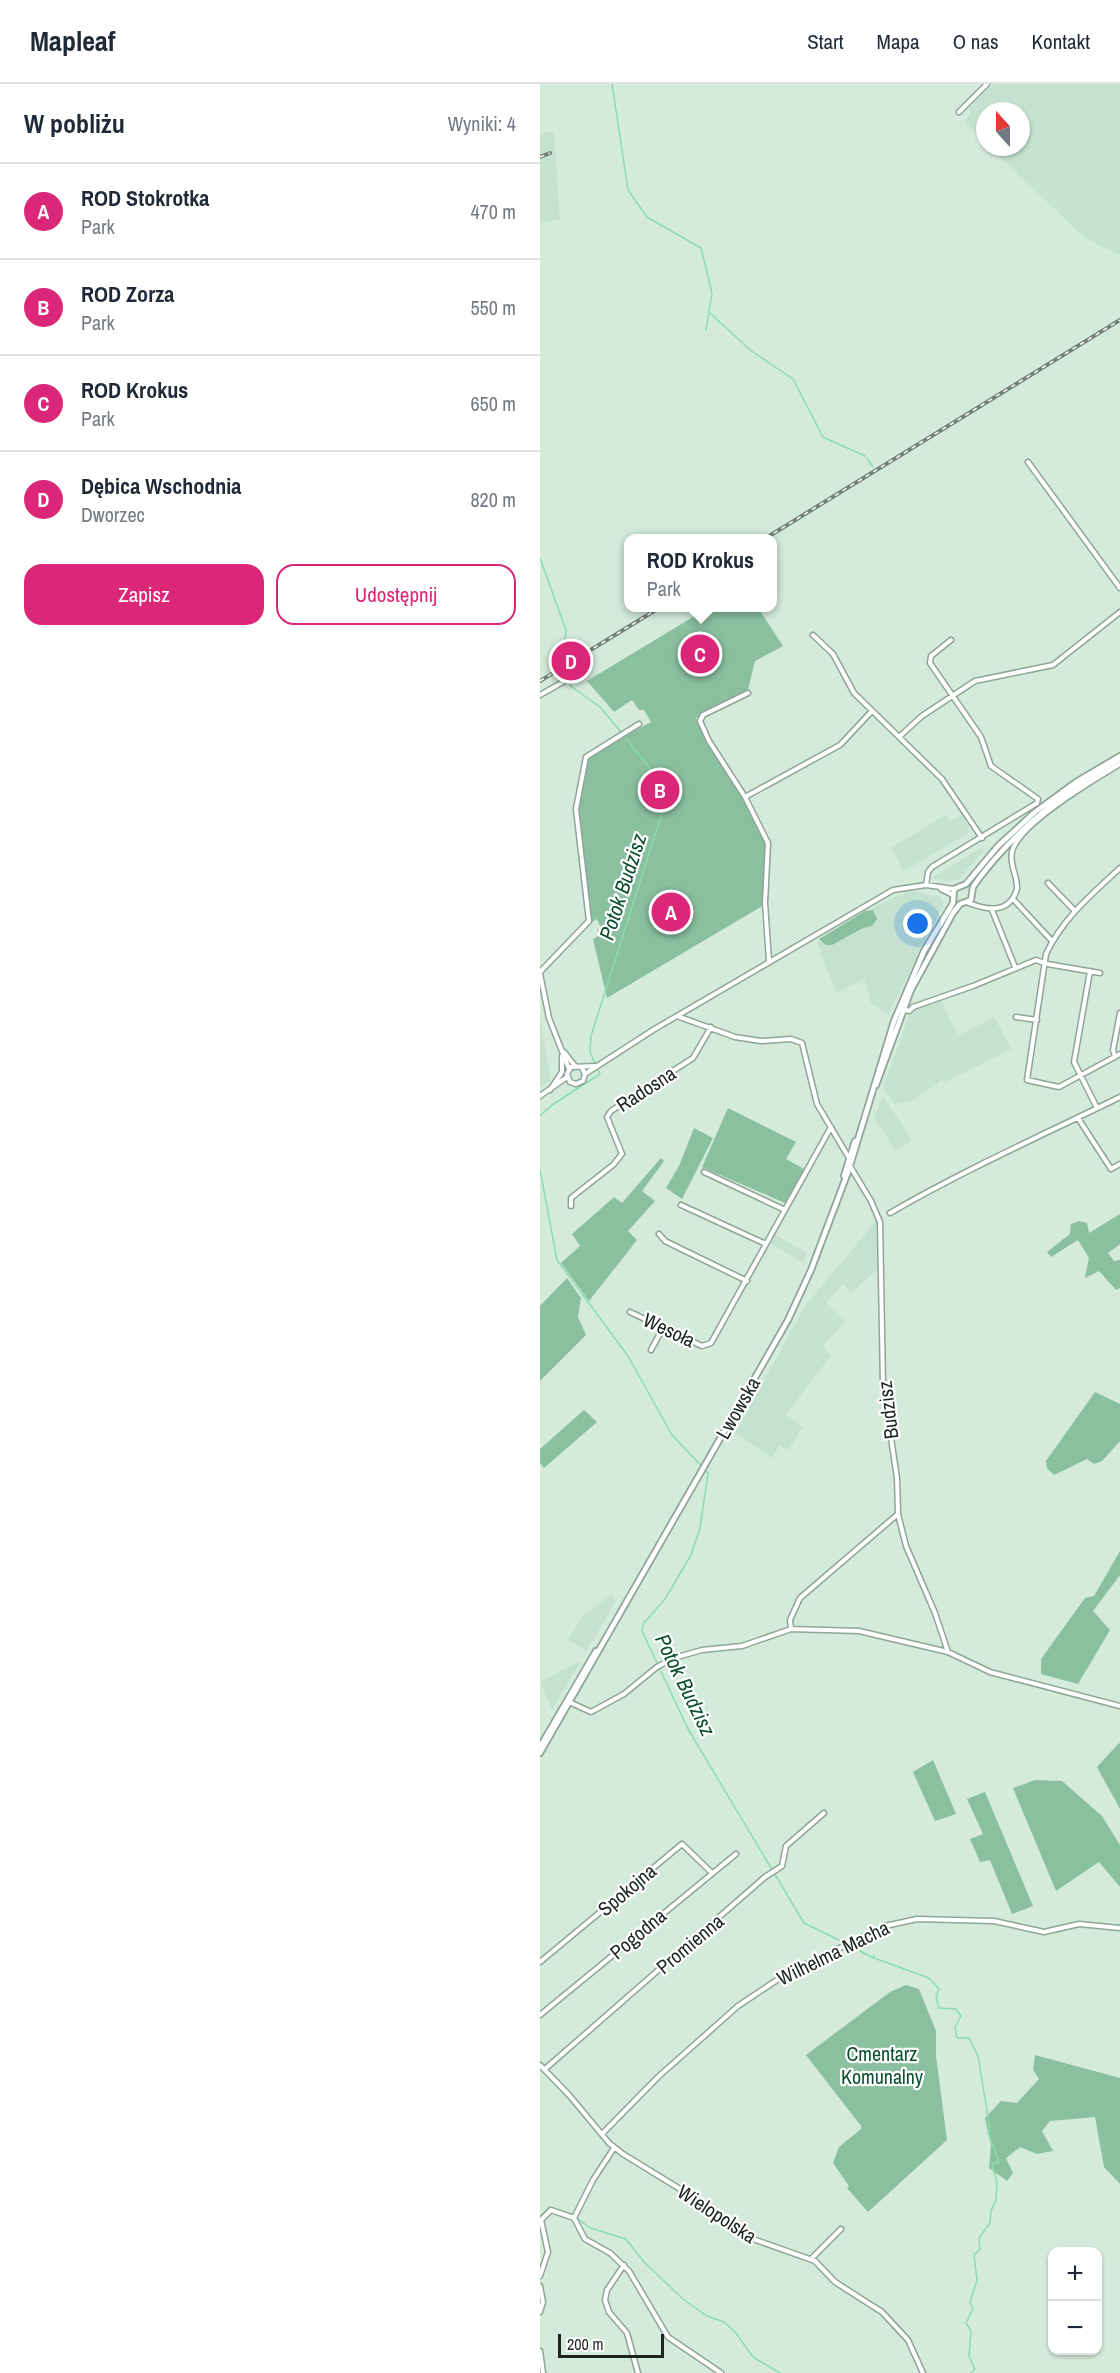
<!DOCTYPE html>
<html lang="pl">
<head>
<meta charset="utf-8">
<style>
	:root { --surface:#fff; --page:#f6f6f7; --text:#1f2937; --muted:#747a83; --line:#e0e1e3; --accent:#db2777 }
	body { margin:0; font-family:"Archivo Narrow",sans-serif; background:var(--page); color:var(--text) }
	.controls { position:absolute; right:18px; bottom:18px; display:grid; overflow:hidden; border-radius:12px; box-shadow:0 2px 4px #0004 }
	.controls button { width:54px; height:54px; display:grid; place-items:center; padding:0; border:0; border-bottom:2px solid var(--line); background:var(--surface); color:var(--text); font:30px sans-serif }
	.compass { position:absolute; left:436px; top:18px; width:54px; height:54px; border-radius:50%; background:var(--surface); box-shadow:0 2px 4px #0004; rotate:339deg }
	.scale { position:absolute; left:18px; bottom:15px; width:106px; box-sizing:border-box; padding-left:6px; border:3px solid #1d2520; border-top:0; font-size:16px; line-height:21px; white-space:nowrap; color:#1d2520; -webkit-text-stroke:4px #fff; paint-order:stroke }
	.you { position:absolute; left:378px; top:840px; width:21px; height:21px; margin:-15px; border:4px solid #fff; border-radius:50%; background:#1a73e8; box-shadow:0 0 0 9px #1a73e833 }
	.badge { display:grid; place-items:center; width:39px; height:39px; border-radius:50%; background:var(--accent); color:#fff; font-size:20px; font-weight:700 }
	.pin { position:absolute; translate:-50% -50%; border:3px solid #fff; box-shadow:0 2px 6px #0006 }
	.popup { position:absolute; left:84px; top:450px; width:153px; height:78px; box-sizing:border-box; display:grid; place-content:center; border-radius:12px; background:var(--surface); filter:drop-shadow(0 2px 4px #0005); font-size:20px; white-space:nowrap; color:var(--muted) }
	.popup b { font-size:22px; color:var(--text) }
	.popup::after { content:''; position:absolute; left:50%; top:100%; margin-left:-12px; border:12px solid transparent; border-top-color:var(--surface) }
	.list { margin:0; padding:0; list-style:none }
	h2 { display:flex; justify-content:space-between; align-items:center; height:78px; margin:0; padding:0 24px; font-size:26px }
	h2 small { font-size:20px; font-weight:400; color:var(--muted) }
	.list li { display:grid; grid-template-columns:39px 1fr auto; gap:18px; align-items:center; box-sizing:border-box; height:96px; padding:0 24px; border-top:2px solid var(--line) }
	.list b { display:block; font-size:22px; white-space:nowrap }
	.list p { margin:0; font-size:20px; white-space:nowrap; color:var(--muted) }
	.list em { font-size:20px; font-style:normal; color:var(--muted) }
	.actions { display:flex; gap:12px; padding:18px 24px }
	.actions a { flex:1; padding:14px 0; border:2px solid var(--accent); border-radius:18px; text-align:center; font-size:21px; color:var(--accent) }
	.actions .main { background:var(--accent); color:#fff }
	.map { position:relative; flex:none; width:580px; height:2289px; overflow:hidden }
	header { display:flex; align-items:center; gap:36px; box-sizing:border-box; height:84px; padding:0 30px; background:var(--surface); border-bottom:2px solid var(--line) }
	header strong { font-size:28px }
	nav { display:flex; gap:33px; margin-inline-start:auto; font-size:21px }
	main { display:flex }
	aside { flex:1; background:var(--surface) }
	.map>svg:first-child { display:block }
</style>
</head>
<body>
<header>
<strong>Mapleaf</strong>
<nav><a>Start</a><a>Mapa</a><a>O nas</a><a>Kontakt</a></nav>
</header>
<main>
<aside>
<h2>W pobliżu<small>Wyniki: 4</small></h2>
<ul class="list">
<li><span class="badge">A</span><div><b>ROD Stokrotka</b><p>Park</p></div><em>470 m</em></li>
<li><span class="badge">B</span><div><b>ROD Zorza</b><p>Park</p></div><em>550 m</em></li>
<li><span class="badge">C</span><div><b>ROD Krokus</b><p>Park</p></div><em>650 m</em></li>
<li><span class="badge">D</span><div><b>Dębica Wschodnia</b><p>Dworzec</p></div><em>820 m</em></li>
</ul>
<div class="actions"><a class="main">Zapisz</a><a>Udostępnij</a></div>
</aside>
<div class="map">
<svg width="580" height="2289" viewBox="0 0 580 2289">
	<rect width="100%" height="100%" fill="#d4ebdc"/>
	<!-- built -->
	<path fill="#c4e2cf" d="M 454,0 L 580,0 L 580,171 L 545,154 L 450,63 L 481,63 L 481,27 L 445,27 L 445,58 L 424,37 L 430,30 L 429,24 Z
		M 14,47 L 20,135 L 0,139 L 0,50 Z
		M 406,731 L 410,738 L 422,731 L 429,744 L 427,750 L 364,787 L 351,764 Z
		M 442,763 L 444,767 L 418,796 L 406,797 L 392,794 Z
		M 372,807 L 399,812 L 404,820 L 348,931 L 331,919 L 324,895 L 296,909 L 277,858 L 345,817 Z
		M 401,916 L 417,952 L 454,933 L 472,965 L 413,994 L 404,998 L 401,996 L 374,1016 L 354,1020 L 343,1004 L 371,926 Z
		M 0,933 L 11,997 L 0,1003 Z
		M 343,1012 L 372,1056 L 356,1067 L 334,1034 Z
		M 337,1136 L 338,1185 L 311,1209 L 303,1200 L 286,1219 L 305,1238 L 283,1262 L 291,1272 L 246,1330 L 263,1343 L 248,1366 L 240,1361 L 232,1374 L 195,1349 L 265,1222 Z
		M 235,1151 L 267,1169 L 263,1179 L 231,1160 Z
		M 71,1511 L 76,1518 L 46,1567 L 28,1556 L 41,1534 Z
		M 39,1577 L 40,1579 L 12,1626 L 0,1598 Z"/>
	<!-- green -->
	<path fill="#8abfa0" d="M 168,524 L 218,524 L 243,562 L 215,577 L 208,606 L 156,634 L 216,737 L 226,759 L 224,821 L 67,914 L 53,855 L 60,851 L 57,846 L 61,844 L 57,835 L 52,838 L 38,725 L 47,675 L 50,670 L 111,638 L 104,626 L 99,626 L 92,616 L 74,628 L 47,597 Z
		M 333,826 L 337,835 L 332,842 L 323,844 L 292,861 L 286,861 L 279,855 L 325,827 Z
		M 188,1024 L 256,1058 L 246,1075 L 264,1085 L 245,1119 L 162,1083 Z
		M 154,1044 L 173,1054 L 142,1115 L 126,1104 L 139,1082 Z
		M 121,1074 L 124,1077 L 102,1107 L 115,1117 L 88,1147 L 97,1156 L 49,1217 L 21,1179 L 40,1162 L 32,1150 L 74,1113 L 82,1119 Z
		M 580,1130 L 580,1160 L 568,1169 L 574,1177 L 580,1176 L 580,1204 L 576,1206 L 559,1187 L 545,1194 L 549,1174 L 538,1156 L 511,1173 L 507,1168 L 530,1150 L 531,1140 L 539,1137 L 547,1139 L 549,1149 Z
		M 27,1194 L 41,1214 L 38,1233 L 46,1251 L 0,1297 L 0,1222 Z
		M 555,1308 L 580,1320 L 580,1357 L 562,1377 L 554,1380 L 547,1375 L 514,1391 L 507,1384 L 506,1377 Z
		M 44,1326 L 57,1338 L 4,1384 L 0,1379 L 0,1365 Z
		M 580,1467 L 580,1491 L 553,1527 L 570,1546 L 538,1600 L 501,1590 L 501,1575 L 545,1514 L 554,1512 Z
		M 579,1659 L 580,1660 L 580,1725 L 557,1683 Z
		M 393,1676 L 416,1730 L 395,1737 L 373,1688 Z
		M 495,1696 L 522,1697 L 562,1732 L 580,1761 L 580,1803 L 559,1778 L 516,1807 L 473,1704 Z
		M 445,1708 L 493,1822 L 472,1830 L 450,1776 L 440,1778 L 430,1755 L 443,1750 L 427,1715 Z
		M 366,1901 L 379,1905 L 396,1947 L 396,1972 L 407,2056 L 328,2128 L 307,2104 L 309,2102 L 293,2079 L 299,2063 L 321,2045 L 321,2042 L 266,1971 L 350,1908 Z
		M 495,1971 L 580,1994 L 580,2100 L 564,2083 L 555,2033 L 510,2037 L 502,2047 L 513,2067 L 497,2070 L 480,2063 L 466,2074 L 473,2089 L 467,2097 L 449,2084 L 451,2061 L 445,2034 L 461,2017 L 477,2019 L 499,1995 L 493,1986 Z"/>
	<g fill="none" stroke-linecap="round" stroke-linejoin="round">
		<!-- stream -->
		<path stroke="#89ddad" stroke-width="1.5" d="M 72,0 L 88,106 L 107,133 L 161,164 L 172,209 L 166,246
			M 170,229 L 210,266 L 253,295 L 283,353 L 325,372
			M 327,374 L 333,383
			M 0,474 L 26,546 L 25,557 L 15,571 L 17,579
			M 22,588 L 32,603 L 60,623 L 81,648
			M 0,1032 L 12,1021 L 60,990 L 50,968 L 51,952 L 126,716 L 124,702 L 84,652
			M 0,1086 L 17,1176 L 88,1272 L 132,1351 L 168,1389 L 160,1444 L 151,1471 L 125,1515 L 103,1540 L 102,1547 L 148,1645 L 264,1839 L 305,1859
			M 309,1861 L 333,1874 L 334,1871
			M 334,1874 L 389,1894 L 399,1905 L 396,1913 L 399,1924 L 416,1925 L 421,1932 L 415,1943 L 417,1954 L 429,1954 L 438,1972 L 450,2045 L 448,2048 L 459,2078 L 452,2080 L 457,2098 L 456,2116 L 451,2127 L 450,2139 L 439,2154 L 440,2165 L 434,2171 L 437,2196 L 430,2218 L 433,2225 L 426,2239 L 431,2247 L 429,2272 L 435,2285 L 431,2289
			M 0,2133 L 9,2123 L 33,2131
			M 37,2134 L 50,2144 L 86,2155 L 104,2178 L 143,2215 L 167,2232 L 184,2238 L 195,2248 L 213,2273 L 240,2289"/>
		<!-- minor casing -->
		<g stroke="#8fa597" stroke-width="7">
			<path id="minor" d="M 419,28 L 447,0
				M 488,378 L 580,504
				M 273,551 L 293,570 L 314,609 L 402,695 L 442,754
				M 208,609 L 163,631 L 160,637 L 169,657 L 205,713 L 228,759 L 225,819 L 229,877
				M 0,611 L 23,598 L 21,594
				M 359,653 L 382,632 L 435,597 L 513,581 L 580,528
				M 205,713 L 300,661 L 332,627
				M 580,784 C 552,810 523,834 506,870 L 487,996 L 519,1003 L 580,970
				M 508,799 L 534,826
				M 386,801 L 388,788 L 392,783 L 497,719 L 498,715 L 451,682 L 441,653 L 390,579 L 391,572 L 411,556
				M 401,805 L 413,811
				M 473,815 L 512,857
				M 426,818 C 446,826 469,831 477,805 C 478,792 469,781 472,768 C 478,740 555,695 580,680
				M 452,826 L 475,883
				M 550,887 L 534,978 L 557,1024
				M 0,888 L 49,837 L 36,725 L 46,673 L 99,640
				M 0,890 L 9,934 L 29,985
				M 362,925 L 369,927 L 373,923 L 433,902 L 496,876 L 507,880 L 560,889
				M 137,932 L 195,953 L 221,957 L 251,955 L 262,959 L 277,1020 L 309,1074
				M 476,933 L 497,936
				M 24,968 L 35,982
				M 575,973 L 573,966 L 580,929
				M 42,984 L 45,990 L 43,997 L 36,1000 L 30,998 L 27,990 L 31,983 L 55,982
				M 45,990 L 113,946 L 353,806 L 386,801 L 414,805
				M 10,1006 L 22,988 L 22,972
				M 0,1012 L 27,993
				M 538,1034 L 571,1085 L 580,1080
				M 310,1082 L 331,1117 L 340,1138 L 343,1301 L 357,1394 L 358,1430 L 366,1462 L 395,1529 L 408,1568
				M 164,1088 L 245,1126
				M 141,1121 L 226,1160
				M 31,1122 L 31,1114 L 73,1081 L 82,1070 L 67,1033 L 71,1027 L 153,974 L 171,943
				M 350,1129 C 424,1086 503,1051 580,1013
				M 119,1150 L 125,1157 L 207,1197
				M 90,1228 L 162,1262 L 171,1259 L 291,1043
				M 111,1266 L 124,1242
				M 251,1545 L 250,1536 L 260,1514 L 358,1430
				M 27,1617 L 51,1628 L 84,1610 L 117,1583 L 134,1574 L 162,1566 L 202,1562 L 251,1545 L 319,1547 L 408,1568 L 450,1588 L 580,1622
				M 0,1878 L 142,1760 L 172,1789
				M 0,1931 L 196,1770
				M 0,1981 L 29,2011 L 69,2059 L 83,2070 L 171,2124 L 213,2155 L 275,2177 L 295,2198 L 342,2228 L 368,2256 L 383,2289
				M 5,1985 L 225,1793 L 242,1782 L 246,1762 L 284,1729
				M 62,2050 L 118,1993 L 198,1922 L 246,1890 L 345,1842 L 377,1835 L 454,1837 L 504,1848 L 539,1840 L 580,1844
				M 74,2064 L 53,2096 L 34,2134 L 45,2155 L 70,2169 L 89,2187 L 128,2253 L 181,2289
				M 0,2137 L 11,2126 L 34,2134
				M 271,2175 L 301,2145
				M 84,2181 L 67,2206 L 65,2216 L 69,2228 L 87,2249 L 98,2289
				M 0,2192 L 8,2168 L 1,2136
				M 0,2202 L 3,2218 L 0,2228
				M 0,2267 L 3,2289"/>
		</g>
		<!-- major casing -->
		<g stroke="#8fa597" stroke-width="8">
			<path id="major" d="M 336,1001 L 371,906 L 413,829 L 420,820 L 431,816 L 433,803 L 440,793 C 479,743 525,707 580,675
				M 304,1092 L 315,1057
				M 0,1663 L 56,1567
				M 0,1669 L 248,1236 L 271,1186 L 308,1088 L 354,937 L 384,867 L 413,819 L 414,805 L 426,800 L 458,762 L 495,728 L 536,698 L 580,672"/>
		</g>
		<!-- minor -->
		<use href="#minor" stroke="#fff" stroke-width="4"/>
		<!-- major -->
		<use href="#major" stroke="#fff" stroke-width="4.5"/>
		<!-- rail casing -->
		<g stroke="#728177" stroke-width="4">
			<path id="rail" d="M 0,73 L 10,69
				M 226,454 L 580,236
				M 0,597 L 119,524"/>
		</g>
		<!-- rail -->
		<use href="#rail" stroke="#fff" stroke-width="1.5" stroke-dasharray="4.5" stroke-linecap="butt"/>
	</g>
	<g text-anchor="middle" stroke-width="4.5" stroke-linejoin="round" paint-order="stroke">
		<!-- street labels -->
		<g font-size="20" fill="#1d2520" stroke="#fff">
			<text transform="translate(106 1005) rotate(-33)" y="7">Radosna</text>
			<text transform="translate(129 1246) rotate(25)" y="7">Wesoła</text>
			<text transform="translate(198 1324) rotate(-60)" y="7">Lwowska</text>
			<text transform="translate(348 1326) rotate(-97)" y="7">Budzisz</text>
			<text transform="translate(87 1806) rotate(-40)" y="7">Spokojna</text>
			<text transform="translate(98 1850) rotate(-40)" y="7">Pogodna</text>
			<text transform="translate(150 1860) rotate(-40)" y="7">Promienna</text>
			<text transform="translate(293 1869) rotate(-26)" y="7">Wilhelma Macha</text>
			<text transform="translate(177 2130) rotate(33)" y="7">Wielopolska</text>
		</g>
		<!-- park labels -->
		<g font-size="20" fill="#0b4e30" stroke="#fff">
			<text x="342" y="1977">Cmentarz<tspan x="342" dy="23">Komunalny</tspan></text>
		</g>
		<!-- water labels -->
		<g font-size="21" font-style="italic" fill="#094d2f" stroke="#fff">
			<text transform="translate(83 803) rotate(-72)" y="7">Potok Budzisz</text>
			<text transform="translate(145 1601) rotate(64)" y="7">Potok Budzisz</text>
		</g>
	</g>
</svg>
<div class="controls">
<button>+</button>
<button>−</button>
</div>
<svg class="compass" viewBox="-18 -18 36 36"><path d="M0-13l5 13h-10z" fill="#e53935"/><path d="M0 13l5-13h-10z" fill="#747a83"/></svg>
<div class="scale">200 m</div>
<div class="you"></div>
<div class="pin badge" style="left:131px;top:828px">A</div>
<div class="pin badge" style="left:120px;top:706px">B</div>
<div class="pin badge" style="left:160px;top:570px">C</div>
<div class="popup"><b>ROD Krokus</b>Park</div>
<div class="pin badge" style="left:31px;top:577px">D</div>
</div>
</main>
</body>
</html>
